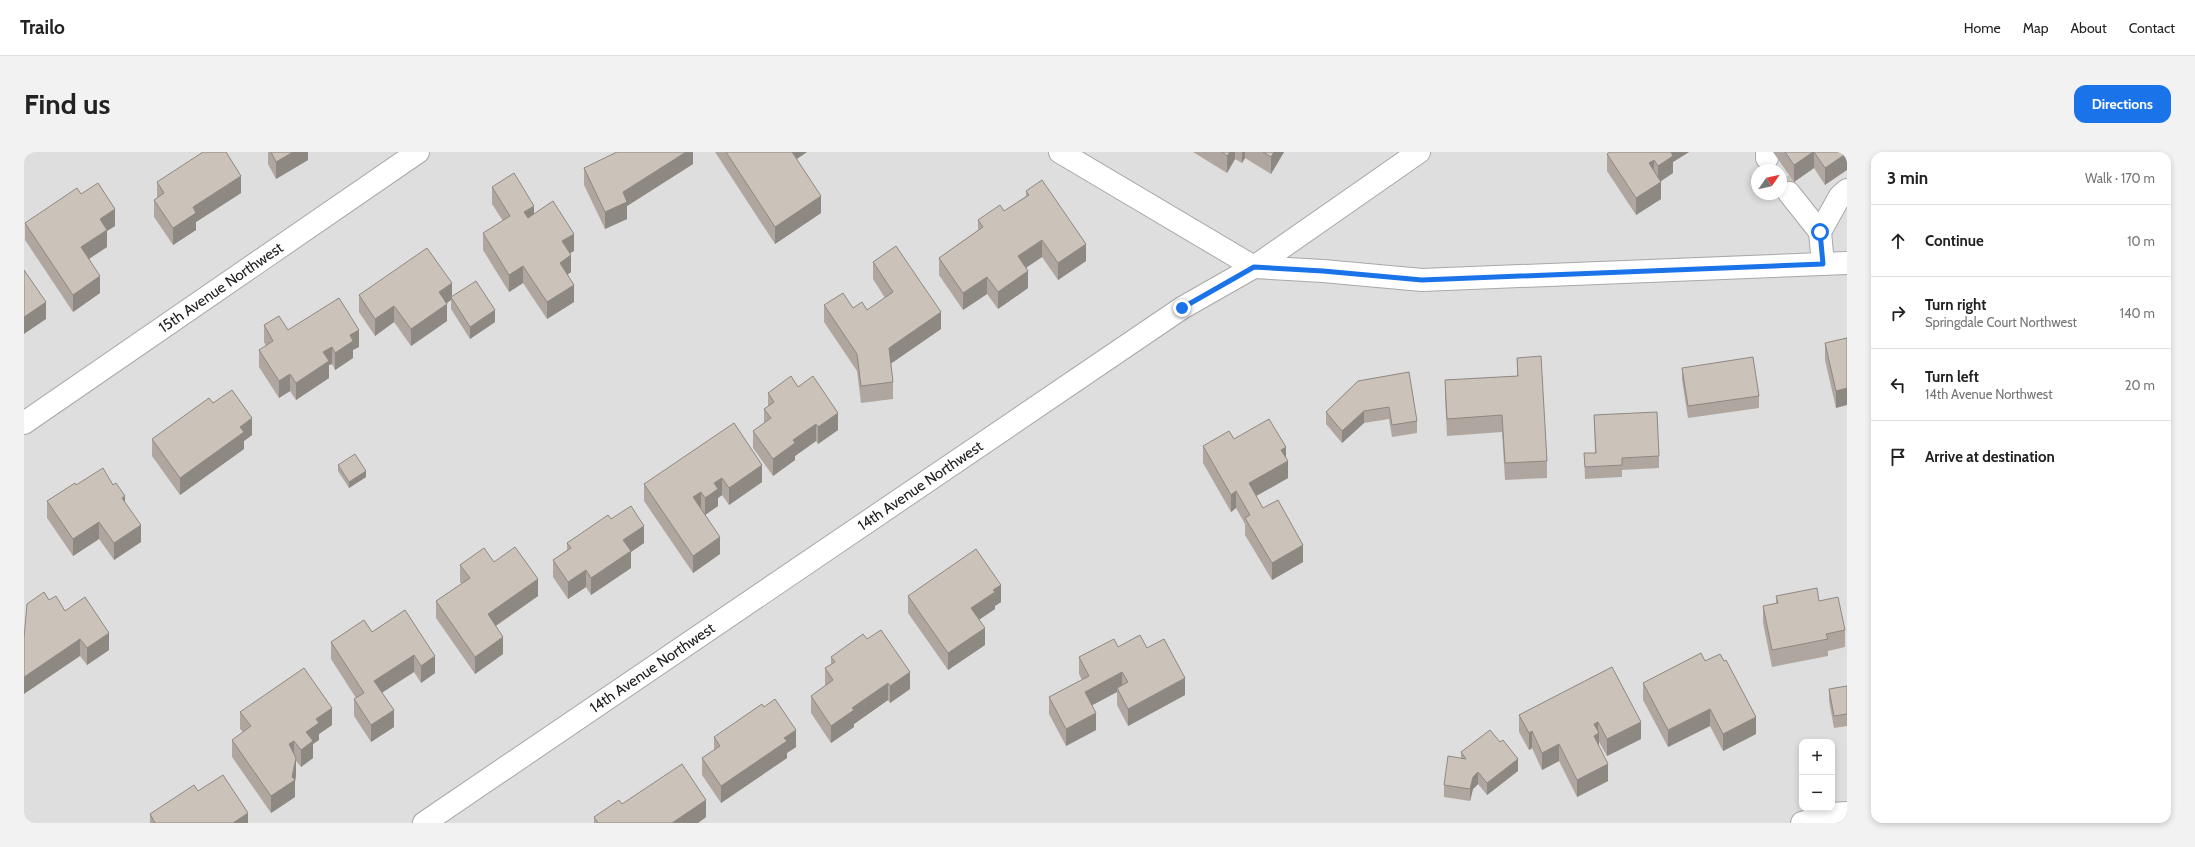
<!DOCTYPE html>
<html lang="en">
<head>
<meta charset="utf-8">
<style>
	:root { --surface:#fff; --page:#f2f2f2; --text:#222; --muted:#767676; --line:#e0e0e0; --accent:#1a73e8 }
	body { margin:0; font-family:Cabin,sans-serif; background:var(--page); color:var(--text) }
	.controls { position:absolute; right:12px; bottom:12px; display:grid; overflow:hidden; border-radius:8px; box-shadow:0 2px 6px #0003 }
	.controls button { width:36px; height:36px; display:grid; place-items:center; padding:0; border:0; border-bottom:1px solid var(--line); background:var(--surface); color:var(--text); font:20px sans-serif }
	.compass { position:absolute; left:1727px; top:12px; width:36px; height:36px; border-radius:50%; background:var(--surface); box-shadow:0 2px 6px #0003; rotate:56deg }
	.stop { position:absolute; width:12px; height:12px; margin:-9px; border:3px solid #1a73e8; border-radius:50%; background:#fff }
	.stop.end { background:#1a73e8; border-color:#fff; box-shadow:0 1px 4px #0008 }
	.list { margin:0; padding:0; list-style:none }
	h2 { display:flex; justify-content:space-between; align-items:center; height:52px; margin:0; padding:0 16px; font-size:17px }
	h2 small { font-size:13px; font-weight:400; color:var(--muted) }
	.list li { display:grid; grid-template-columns:26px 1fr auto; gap:12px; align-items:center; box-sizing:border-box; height:72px; padding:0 16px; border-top:1px solid var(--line) }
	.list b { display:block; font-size:15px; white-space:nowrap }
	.list p { margin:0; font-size:13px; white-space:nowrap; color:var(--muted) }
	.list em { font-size:13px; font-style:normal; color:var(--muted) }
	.icon { flex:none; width:22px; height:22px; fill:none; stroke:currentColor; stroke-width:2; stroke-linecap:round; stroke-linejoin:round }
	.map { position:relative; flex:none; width:1823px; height:671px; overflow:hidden; border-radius:12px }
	header { display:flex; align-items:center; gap:24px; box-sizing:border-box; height:56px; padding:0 20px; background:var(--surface); border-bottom:1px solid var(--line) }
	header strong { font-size:19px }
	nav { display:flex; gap:22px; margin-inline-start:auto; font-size:14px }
	.intro { display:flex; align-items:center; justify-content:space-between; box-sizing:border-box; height:96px; padding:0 24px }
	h1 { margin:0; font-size:28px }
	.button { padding:10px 18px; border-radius:12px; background:var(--accent); color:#fff; font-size:14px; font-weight:700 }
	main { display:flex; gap:24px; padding:0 24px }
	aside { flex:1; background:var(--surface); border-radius:12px; box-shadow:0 2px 6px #0003 }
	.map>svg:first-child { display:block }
</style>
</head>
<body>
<header>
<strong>Trailo</strong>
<nav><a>Home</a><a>Map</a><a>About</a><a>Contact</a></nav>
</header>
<div class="intro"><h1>Find us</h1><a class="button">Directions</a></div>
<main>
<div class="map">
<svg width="1823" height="671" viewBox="0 0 1823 671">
	<rect width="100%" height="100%" fill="#f2efe7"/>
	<!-- residential -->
	<path fill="#dfdede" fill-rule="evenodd" d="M 0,0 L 1823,0 L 1823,671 L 0,671 ZM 1733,18 L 1757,18 L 1757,42 L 1733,42 ZM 1778,590 L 1808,590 L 1808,656 L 1778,656 Z"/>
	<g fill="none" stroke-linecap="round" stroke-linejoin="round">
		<!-- minor-tunnel -->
		<path stroke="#c8c6bf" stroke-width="22" stroke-dasharray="22 11" stroke-linecap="butt" d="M 1757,28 L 1765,41"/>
		<!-- minor casing -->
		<g stroke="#a8a8a8" stroke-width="24">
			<g id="minor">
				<path d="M 1036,0 L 1230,115 L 1299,119 L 1398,128 L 1823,111"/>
				<path d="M 1743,6 L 1743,0"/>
				<path d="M 1765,41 L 1796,80 L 1799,112"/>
				<path d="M 1796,80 L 1816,44 L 1823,38"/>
				<path id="s1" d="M 0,271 L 394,0"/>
				<path id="s2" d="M 400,671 L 1158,156 L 1230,115 L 1395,0"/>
				<path d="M 1778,671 L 1807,662 L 1823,661"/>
			</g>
		</g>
		<!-- minor -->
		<use href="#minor" stroke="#fff" stroke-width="22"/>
	</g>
	<!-- wall -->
	<path fill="#afa79f" d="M 244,0 L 284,0 L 284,8 L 252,27 L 244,12 Z
		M 669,0 L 669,12 L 603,54 L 603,67 L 581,77 L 560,33 L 560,16 Z
		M 691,0 L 783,0 L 773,7 L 797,61 L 751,92 Z
		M 1169,0 L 1260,0 L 1247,22 L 1221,6 L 1218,11 L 1211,7 L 1203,21 Z
		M 1586,0 L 1665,0 L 1649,10 L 1649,21 L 1637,29 L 1637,47 L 1612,63 L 1583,19 L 1583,2 Z
		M 1749,0 L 1823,0 L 1801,33 L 1790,16 L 1770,30 Z
		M 133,30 L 217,41 L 172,70 L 172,78 L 149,93 L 130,65 L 130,48 L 133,46 Z
		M 468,35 L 510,61 L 550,99 L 545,101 L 547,120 L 543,123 L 550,150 L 523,167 L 499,131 L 485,140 L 459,98 L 459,81 L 479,69 L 468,52 Z
		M 1002,39 L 1062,109 L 1034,128 L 1018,105 L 1002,116 L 1004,136 L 974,157 L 963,142 L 939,158 L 915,123 L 915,106 L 954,78 L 954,68 L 980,59 L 1002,44 Z
		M 57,42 L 91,74 L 83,79 L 83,95 L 65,107 L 76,141 L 49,160 L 1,88 L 1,71 Z
		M 849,110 L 917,177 L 867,211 L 869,230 L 869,247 L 837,251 L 833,219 L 800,170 L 800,153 L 843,158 L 861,146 L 849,127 Z
		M 335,143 L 428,144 L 471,170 L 446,187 L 427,157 L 427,148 L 423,151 L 423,169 L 387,194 L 370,170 L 351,184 L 335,160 Z
		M 240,173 L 264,178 L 335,195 L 329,198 L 329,206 L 311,218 L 308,212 L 305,213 L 305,226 L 272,248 L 266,239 L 255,246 L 235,215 L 235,198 L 242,194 L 240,190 Z
		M 1823,186 L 1812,256 L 1801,208 L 1801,191 Z
		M 1493,206 L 1523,309 L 1523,326 L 1481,328 L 1478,280 L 1423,284 L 1421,245 L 1421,228 L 1493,224 Z
		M 1658,216 L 1735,244 L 1735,256 L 1664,266 L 1658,228 Z
		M 1334,229 L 1393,269 L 1393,281 L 1368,285 L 1365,267 L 1340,271 L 1318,291 L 1302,272 L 1302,260 Z
		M 774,235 L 814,278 L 794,292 L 792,289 L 771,304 L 771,308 L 749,324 L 729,296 L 729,279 L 740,271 L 740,257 L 744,254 L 744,241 Z
		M 189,251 L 228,283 L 220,289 L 220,297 L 156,343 L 128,304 L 128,287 Z
		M 1570,263 L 1635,304 L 1635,316 L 1598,318 L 1598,325 L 1561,327 L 1560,301 L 1571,301 Z
		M 1179,294 L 1262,306 L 1264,326 L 1232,344 L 1239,356 L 1279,410 L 1248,428 L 1221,383 L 1221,372 L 1212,356 L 1207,360 L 1179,311 Z
		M 314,313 L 342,325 L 325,336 L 314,319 Z
		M 738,313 L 738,330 L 705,353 L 698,343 L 694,346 L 694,354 L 681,363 L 696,402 L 669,421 L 620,349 L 620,332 Z
		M 52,333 L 101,350 L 117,390 L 90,408 L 75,387 L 49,404 L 23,366 L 23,349 Z
		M 587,367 L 620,391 L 607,400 L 607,416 L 567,443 L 562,435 L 544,447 L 529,425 L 529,408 L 543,398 L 543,391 Z
		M 470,410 L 514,444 L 472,474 L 479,502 L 451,522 L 412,466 L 412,449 L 438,432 L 436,430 L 436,413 Z
		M 884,444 L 977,450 L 971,454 L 971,457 L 955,468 L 961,493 L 924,518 L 884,461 Z
		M 1752,444 L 1795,449 L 1821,478 L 1821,495 L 1804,499 L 1804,504 L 1748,515 L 1739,471 L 1739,454 L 1752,451 Z
		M 25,448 L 41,459 L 85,498 L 63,513 L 56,504 Z
		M 381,458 L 411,521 L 397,531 L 390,520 L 358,540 L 370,575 L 347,590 L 330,564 L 330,547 L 332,546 L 307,507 L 307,490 L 348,480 Z
		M 843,487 L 886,537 L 866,551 L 864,548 L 830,572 L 830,575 L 807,591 L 787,561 L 787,544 L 801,534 L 801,516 L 807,512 L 807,505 Z
		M 1094,495 L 1161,543 L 1104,574 L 1093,553 L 1093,540 L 1068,553 L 1072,578 L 1042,594 L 1025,562 L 1025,545 L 1058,528 L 1055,522 L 1055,505 Z
		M 1681,509 L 1732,582 L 1699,599 L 1686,574 L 1644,595 L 1619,548 L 1619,531 Z
		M 1588,515 L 1617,587 L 1583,604 L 1575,590 L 1575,594 L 1584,629 L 1553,645 L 1535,609 L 1518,618 L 1508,596 L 1505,598 L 1495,580 L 1495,563 Z
		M 1823,534 L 1823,574 L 1810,576 L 1805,549 L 1805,537 Z
		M 216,560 L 308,573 L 295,582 L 295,588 L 289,592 L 289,606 L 277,615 L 272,609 L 272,623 L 271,630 L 271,645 L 247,661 L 208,605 L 208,588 L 219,580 L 216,577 Z
		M 690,585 L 772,595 L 763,601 L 763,606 L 697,651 L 678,623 L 678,606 L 690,598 Z
		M 1476,590 L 1494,619 L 1463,643 L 1454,632 L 1449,637 L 1446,649 L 1420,645 L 1420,633 L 1437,606 L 1437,600 Z
		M 174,639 L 224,671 L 126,671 L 126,662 Z
		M 598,652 L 682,665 L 674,671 L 570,671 L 570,665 Z"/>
	<!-- shaded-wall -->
	<path fill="#8e8882" d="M 269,0 L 284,0 L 284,8 L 252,27 L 252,10 Z
		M 662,0 L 669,0 L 669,12 L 603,54 L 603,67 L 581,77 L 581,60 L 599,40 Z
		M 765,0 L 783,0 L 765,12 Z
		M 1206,0 L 1211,0 L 1211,7 L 1203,21 L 1203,4 Z
		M 1218,0 L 1221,0 L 1221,6 L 1218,11 Z
		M 1250,0 L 1260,0 L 1247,22 L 1247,5 Z
		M 1644,0 L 1665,0 L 1649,10 L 1649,21 L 1634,31 L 1634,14 Z
		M 1789,0 L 1790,0 L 1790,16 L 1770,30 L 1770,13 Z
		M 1823,1 L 1823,18 L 1801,33 L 1801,16 Z
		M 1630,8 L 1630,25 L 1625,11 Z
		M 217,24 L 217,41 L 172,70 L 172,78 L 149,93 L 149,76 L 169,55 Z
		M 1637,30 L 1637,47 L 1612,63 L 1612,46 Z
		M 797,44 L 797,61 L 751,92 L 751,75 Z
		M 510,54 L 510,71 L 500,77 L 500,60 Z
		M 91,57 L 91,74 L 83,79 L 83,95 L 57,112 L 57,95 L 76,67 Z
		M 550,82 L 550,99 L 538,106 L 538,89 Z
		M 1018,88 L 1018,105 L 994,121 L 994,104 Z
		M 1062,92 L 1062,109 L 1034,128 L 1034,111 Z
		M 547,103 L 547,120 L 536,128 L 536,111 Z
		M 499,114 L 499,131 L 485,140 L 485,123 Z
		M 1004,119 L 1004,136 L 974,157 L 974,140 Z
		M 76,124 L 76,141 L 49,160 L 49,143 Z
		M 963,125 L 963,142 L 939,158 L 939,141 Z
		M 428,131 L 428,147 L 427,145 L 427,148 L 415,157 L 415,140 Z
		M 550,133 L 550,150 L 523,167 L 523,150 Z
		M 22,150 L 22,167 L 0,182 L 0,165 Z
		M 423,152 L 423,169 L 387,194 L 387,177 Z
		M 370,154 L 370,170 L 351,184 L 351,167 Z
		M 471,158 L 471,170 L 446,187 L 446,175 Z
		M 917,160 L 917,177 L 865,213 L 865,196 Z
		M 335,178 L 335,195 L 329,198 L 329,206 L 311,218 L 311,201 L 326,183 Z
		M 308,195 L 308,212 L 305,213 L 305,226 L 272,248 L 272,231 L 299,200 Z
		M 266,222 L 266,239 L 255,246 L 255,229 Z
		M 1823,236 L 1823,253 L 1812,256 L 1812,239 Z
		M 1340,259 L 1340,271 L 1318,291 L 1318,279 Z
		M 814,261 L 814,278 L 794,292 L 794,275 Z
		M 228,266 L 228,283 L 220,289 L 220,297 L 156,343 L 156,326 L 216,275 Z
		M 792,272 L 792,289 L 771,304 L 771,308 L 749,324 L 749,307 L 769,288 Z
		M 1262,295 L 1262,310 L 1264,309 L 1264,326 L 1225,348 L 1225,331 L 1257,298 Z
		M 738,313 L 738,330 L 705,353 L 705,336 Z
		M 342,319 L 342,325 L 325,336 L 325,330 Z
		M 698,326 L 698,343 L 694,346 L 694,354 L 681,363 L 681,346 L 690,331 Z
		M 1212,339 L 1212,356 L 1207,360 L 1207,343 Z
		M 677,340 L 677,357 L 669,345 Z
		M 101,344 L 101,361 L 98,346 Z
		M 75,370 L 75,387 L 49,404 L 49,387 Z
		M 117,373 L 117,390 L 90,408 L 90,391 Z
		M 620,374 L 620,391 L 607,400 L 607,416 L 567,443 L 567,426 L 599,388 Z
		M 696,385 L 696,402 L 669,421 L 669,404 Z
		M 1279,393 L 1279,410 L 1248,428 L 1248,411 Z
		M 562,418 L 562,435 L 544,447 L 544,430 Z
		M 514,427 L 514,444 L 464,479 L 464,462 Z
		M 977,433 L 977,450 L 971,454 L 971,457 L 947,473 L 947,456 L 969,438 Z
		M 961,476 L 961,493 L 924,518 L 924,501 Z
		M 85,481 L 85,498 L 63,513 L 63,496 Z
		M 479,485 L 479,502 L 451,522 L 451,505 Z
		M 56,487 L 56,504 L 0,542 L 0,525 Z
		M 390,503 L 390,520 L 350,546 L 350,529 Z
		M 411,504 L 411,521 L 397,531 L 397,514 Z
		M 886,520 L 886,537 L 866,551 L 866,534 Z
		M 1098,520 L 1098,537 L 1093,536 L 1093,540 L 1061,557 L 1061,540 Z
		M 1161,526 L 1161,543 L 1104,574 L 1104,557 Z
		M 864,531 L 864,548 L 830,572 L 830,575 L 807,591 L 807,574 L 828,556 Z
		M 308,556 L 308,573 L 295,582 L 295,588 L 289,592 L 289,606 L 277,615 L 277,598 L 282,580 L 292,567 Z
		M 1686,557 L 1686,574 L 1644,595 L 1644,578 Z
		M 370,558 L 370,575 L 347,590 L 347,573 Z
		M 1072,561 L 1072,578 L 1042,594 L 1042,577 Z
		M 1732,565 L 1732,582 L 1699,599 L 1699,582 Z
		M 1574,570 L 1574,582 L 1575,581 L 1575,598 L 1570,601 L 1570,572 Z
		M 1617,570 L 1617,587 L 1583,604 L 1583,587 Z
		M 772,578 L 772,595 L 763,601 L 763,606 L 697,651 L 697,634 L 760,586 Z
		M 1508,579 L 1508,596 L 1505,598 L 1505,581 Z
		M 270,589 L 270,606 L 265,592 Z
		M 1535,592 L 1535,609 L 1518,618 L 1518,601 Z
		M 272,606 L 272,623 L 271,630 L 271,645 L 247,661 L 247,644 L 268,625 Z
		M 1494,607 L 1494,619 L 1463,643 L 1463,631 Z
		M 1584,612 L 1584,629 L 1553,645 L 1553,628 Z
		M 1454,620 L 1454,632 L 1449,637 L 1446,649 L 1446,637 L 1449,625 Z
		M 682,648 L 682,665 L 674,671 L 648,671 Z
		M 224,661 L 224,671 L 209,671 Z"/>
	<!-- building -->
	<path fill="#cbc2b9" stroke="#8e8882" d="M 179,0 L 202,0 L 217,24 L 169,55 L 172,61 L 149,76 L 130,48 L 140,41 L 133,30 Z
		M 247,0 L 269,0 L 252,10 Z
		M 593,0 L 662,0 L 599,40 L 603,50 L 581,60 L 560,16 Z
		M 702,0 L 768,0 L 797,44 L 751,75 Z
		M 1198,0 L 1206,0 L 1203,4 Z
		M 1239,0 L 1250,0 L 1247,5 Z
		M 1586,0 L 1647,0 L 1649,4 L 1634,14 L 1630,8 L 1625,11 L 1637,30 L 1612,46 L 1583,2 Z
		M 1761,0 L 1789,0 L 1770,13 Z
		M 1790,0 L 1823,0 L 1823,1 L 1801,16 Z
		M 490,21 L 510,54 L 500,60 L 504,66 L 529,49 L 550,82 L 538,89 L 547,103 L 536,111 L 550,133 L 523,150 L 499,114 L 485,123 L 459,81 L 486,64 L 468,35 Z
		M 1018,28 L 1062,92 L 1034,111 L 1018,88 L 994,104 L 1004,119 L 974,140 L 963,125 L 939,141 L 915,106 L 959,75 L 954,68 L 976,53 L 980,59 L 1005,43 L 1002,39 Z
		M 74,31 L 91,57 L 76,67 L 83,78 L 57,95 L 76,124 L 49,143 L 1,71 L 53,36 L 57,42 Z
		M 872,94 L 917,160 L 865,196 L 869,230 L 837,234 L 833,202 L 800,153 L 819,141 L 829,156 L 838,150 L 843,158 L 869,140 L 849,110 Z
		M 403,96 L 428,131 L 415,140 L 423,152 L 387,177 L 370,154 L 351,167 L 335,143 Z
		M 0,118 L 22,150 L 0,165 Z
		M 452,129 L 471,158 L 446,175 L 427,145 Z
		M 315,146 L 335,178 L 326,183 L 329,189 L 311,201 L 308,195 L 299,200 L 305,209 L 272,231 L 266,222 L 255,229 L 235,198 L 249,189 L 240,173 L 255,164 L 264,178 Z
		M 1823,186 L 1823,236 L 1812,239 L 1801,191 Z
		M 1517,204 L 1523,309 L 1481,311 L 1478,263 L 1423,267 L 1421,228 L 1494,224 L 1493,206 Z
		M 1729,205 L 1735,244 L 1664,254 L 1658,216 Z
		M 1385,220 L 1393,269 L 1368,273 L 1365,255 L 1340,259 L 1318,279 L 1302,260 L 1334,229 Z
		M 767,224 L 774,235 L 789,224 L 814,261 L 794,275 L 792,272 L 769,288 L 771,291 L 749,307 L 729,279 L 747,266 L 740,257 L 750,250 L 744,241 Z
		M 208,238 L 228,266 L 216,275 L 220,280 L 156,326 L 128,287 L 185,246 L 189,251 Z
		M 1633,260 L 1635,304 L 1598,306 L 1598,313 L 1561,315 L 1560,301 L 1572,301 L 1570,263 Z
		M 1245,267 L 1262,295 L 1257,298 L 1264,309 L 1225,331 L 1239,356 L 1254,348 L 1279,393 L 1248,411 L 1221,366 L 1226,363 L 1212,339 L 1207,343 L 1179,294 L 1205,279 L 1210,287 Z
		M 710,271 L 738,313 L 705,336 L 698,326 L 690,331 L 694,337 L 681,346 L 677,340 L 669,345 L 696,385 L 669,404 L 620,332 Z
		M 331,302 L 342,319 L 325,330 L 314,313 Z
		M 79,316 L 89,333 L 92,331 L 101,344 L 98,346 L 117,373 L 90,391 L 75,370 L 49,387 L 23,349 L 51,331 L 52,333 Z
		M 607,354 L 620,374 L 599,388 L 607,399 L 567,426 L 562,418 L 544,430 L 529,408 L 547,396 L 543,391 L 584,363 L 587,367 Z
		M 491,395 L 514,427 L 464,462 L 479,485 L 451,505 L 412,449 L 446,426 L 436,413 L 460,396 L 470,410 Z
		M 952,397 L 977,433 L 969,438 L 971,440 L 947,456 L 961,476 L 924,501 L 884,444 Z
		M 1793,436 L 1795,449 L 1814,445 L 1821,478 L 1802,482 L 1804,487 L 1748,498 L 1739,454 L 1754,451 L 1752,444 Z
		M 20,440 L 25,448 L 32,444 L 41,459 L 61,445 L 85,481 L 63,496 L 56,487 L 0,525 L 0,486 L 3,452 Z
		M 381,458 L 411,504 L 397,514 L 390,503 L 350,529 L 370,558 L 347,573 L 330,547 L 340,541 L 307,490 L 340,468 L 348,480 Z
		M 857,478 L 886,520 L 866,534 L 864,531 L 828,556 L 830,558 L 807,574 L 787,544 L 809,528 L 801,516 L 811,510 L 807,505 L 839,482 L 843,487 Z
		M 1116,483 L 1123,496 L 1140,487 L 1161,526 L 1104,557 L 1093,536 L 1104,530 L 1098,520 L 1061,540 L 1072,561 L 1042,577 L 1025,545 L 1065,524 L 1055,505 L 1090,487 L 1094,495 Z
		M 1677,501 L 1681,509 L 1696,502 L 1700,509 L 1702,508 L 1732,565 L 1699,582 L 1686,557 L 1644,578 L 1619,531 Z
		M 1588,515 L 1617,570 L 1583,587 L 1574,570 L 1570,572 L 1575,581 L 1570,584 L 1584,612 L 1553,628 L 1535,592 L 1518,601 L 1508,579 L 1505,581 L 1495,563 Z
		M 280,516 L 308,556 L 292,567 L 295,571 L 282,580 L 289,589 L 277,598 L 270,589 L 265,592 L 272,606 L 268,625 L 271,628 L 247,644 L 208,588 L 227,574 L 216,560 Z
		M 1823,534 L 1823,562 L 1810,564 L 1805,537 Z
		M 751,547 L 772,578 L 760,586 L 763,589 L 697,634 L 678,606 L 696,594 L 690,585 L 738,552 L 740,555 Z
		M 1466,578 L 1476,590 L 1479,588 L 1494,607 L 1463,631 L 1454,620 L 1449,625 L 1446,637 L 1420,633 L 1424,604 L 1442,607 L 1437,600 Z
		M 658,612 L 682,648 L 648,671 L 574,671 L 570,665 L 595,648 L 598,652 Z
		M 199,623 L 224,661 L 209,671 L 131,671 L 126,662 L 170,633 L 174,639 Z"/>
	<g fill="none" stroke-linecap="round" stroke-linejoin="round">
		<!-- route -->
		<path stroke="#1a73e8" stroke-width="5" d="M 1158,156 L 1230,115 L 1299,119 L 1398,128 L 1799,112 L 1796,80"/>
	</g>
	<g text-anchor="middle" stroke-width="3" stroke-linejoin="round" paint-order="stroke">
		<!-- street labels -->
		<g font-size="15" fill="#212121" stroke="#fff">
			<text dy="5" stroke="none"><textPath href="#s1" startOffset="239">15th Avenue Northwest</textPath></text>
			<text dy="5" stroke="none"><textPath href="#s2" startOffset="600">14th Avenue Northwest</textPath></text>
			<text dy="5" stroke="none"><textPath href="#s2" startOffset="276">14th Avenue Northwest</textPath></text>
		</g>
	</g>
</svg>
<div class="controls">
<button>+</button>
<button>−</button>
</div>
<svg class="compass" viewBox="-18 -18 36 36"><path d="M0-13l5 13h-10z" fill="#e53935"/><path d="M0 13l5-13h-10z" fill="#767676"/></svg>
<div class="stop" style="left:1796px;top:80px"></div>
<div class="stop end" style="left:1158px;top:156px"></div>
</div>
<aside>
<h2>3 min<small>Walk · 170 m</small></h2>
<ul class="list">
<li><svg class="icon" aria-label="ahead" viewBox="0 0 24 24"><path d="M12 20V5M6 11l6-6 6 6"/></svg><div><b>Continue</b></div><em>10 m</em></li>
<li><svg class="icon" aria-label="right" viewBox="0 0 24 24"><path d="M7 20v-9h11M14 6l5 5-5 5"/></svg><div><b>Turn right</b><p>Springdale Court Northwest</p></div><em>140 m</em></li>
<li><svg class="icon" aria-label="left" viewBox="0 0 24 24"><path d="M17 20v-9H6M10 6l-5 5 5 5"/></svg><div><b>Turn left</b><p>14th Avenue Northwest</p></div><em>20 m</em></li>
<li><svg class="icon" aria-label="arrive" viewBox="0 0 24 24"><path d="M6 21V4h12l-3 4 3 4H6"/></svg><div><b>Arrive at destination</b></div></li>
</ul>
</aside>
</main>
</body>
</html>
